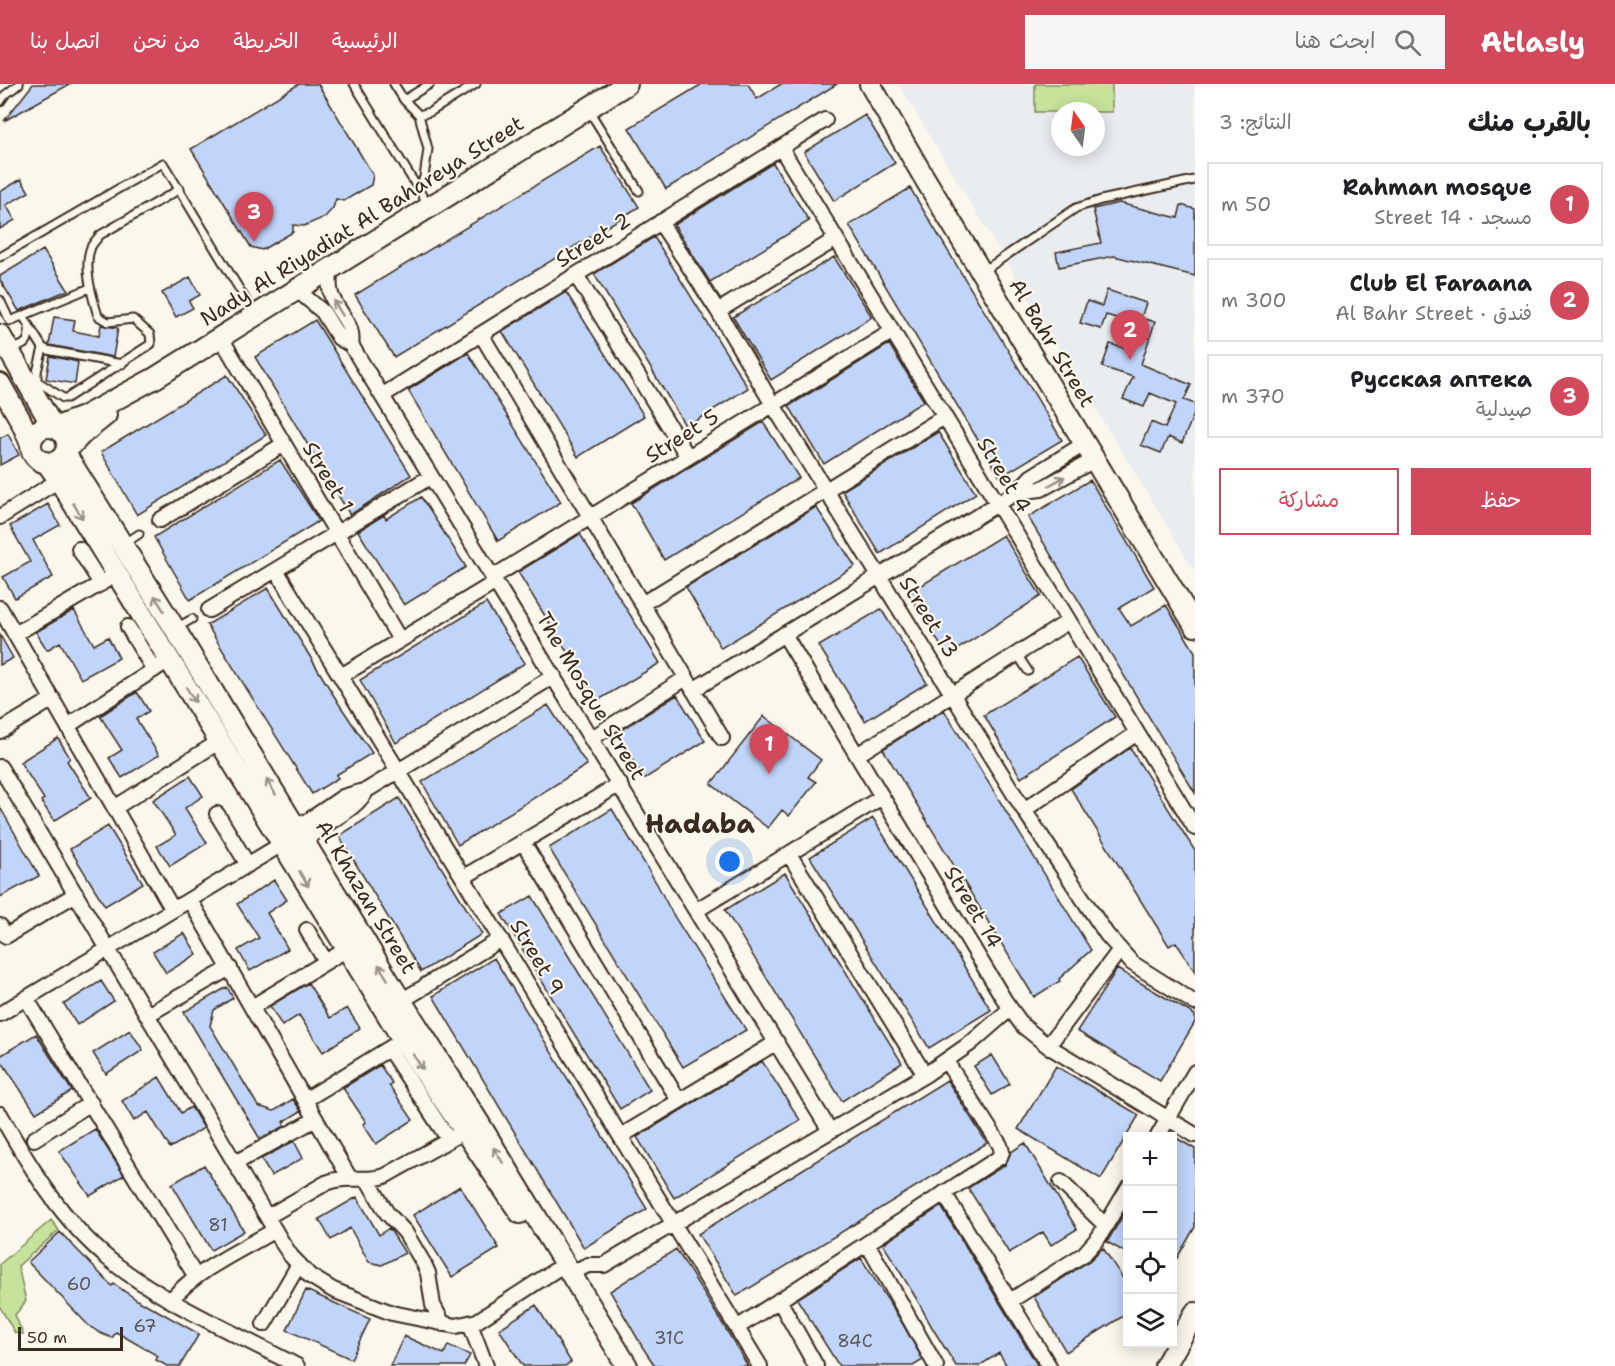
<!DOCTYPE html>
<html lang="ar">
<head>
<meta charset="utf-8">
<style>
	:root { --surface:#fff; --page:#f6f6f6; --text:#202124; --muted:#757577; --line:#e0e0e0; --accent:#d1495b }
	body { margin:0; font-family:"Shantell Sans","Playpen Sans Arabic",sans-serif; background:var(--page); color:var(--text); direction:rtl }
	.controls { position:absolute; right:18px; bottom:18px; display:grid; overflow:hidden; border-radius:0px; box-shadow:0 3px 15px #0003 }
	.controls button { width:54px; height:54px; display:grid; place-items:center; padding:0; border:0; border-bottom:2px solid var(--line); background:var(--surface); color:var(--text); font:30px sans-serif }
	.compass { position:absolute; left:1051px; top:18px; width:54px; height:54px; border-radius:50%; background:var(--surface); box-shadow:0 3px 15px #0003; rotate:346deg }
	.scale { position:absolute; left:18px; bottom:15px; width:105px; box-sizing:border-box; padding-left:6px; border:3px solid #3b2a1e; border-top:0; font-size:16px; line-height:21px; white-space:nowrap; color:#3b2a1e; -webkit-text-stroke:4px #fbf7ec; paint-order:stroke }
	.you { position:absolute; left:730px; top:778px; width:21px; height:21px; margin:-15px; border:4px solid #fff; border-radius:50%; background:#1a73e8; box-shadow:0 0 0 9px #1a73e833 }
	.badge { display:grid; place-items:center; width:39px; height:39px; border-radius:50%; background:var(--accent); color:#fff; font-size:20px; font-weight:700 }
	.pin { position:absolute; translate:-50% -50px; filter:drop-shadow(0 2px 3px #0008) }
	.pin::after { content:''; position:absolute; top:32px; width:21px; height:18px; background:inherit; clip-path:polygon(0 0,100% 0,50% 100%) }
	.list { margin:0; padding:0; list-style:none }
	h2 { display:flex; justify-content:space-between; align-items:center; height:78px; margin:0; padding:0 24px; font-size:26px }
	h2 small { font-size:20px; font-weight:400; color:var(--muted) }
	.list li { display:grid; grid-template-columns:39px 1fr auto; gap:18px; align-items:center; box-sizing:border-box; height:84px; margin:0 12px 12px; padding:0 12px; border:2px solid var(--line); border-radius:0px }
	.list b { display:block; font-size:22px; white-space:nowrap }
	.list p { margin:0; font-size:20px; white-space:nowrap; color:var(--muted) }
	.list em { font-size:20px; font-style:normal; color:var(--muted) }
	.actions { display:flex; gap:12px; padding:18px 24px }
	.actions a { flex:1; padding:14px 0; border:2px solid var(--accent); border-radius:0px; text-align:center; font-size:21px; color:var(--accent) }
	.actions .main { background:var(--accent); color:#fff }
	.icon { flex:none; width:33px; height:33px; fill:none; stroke:currentColor; stroke-width:2; stroke-linecap:round; stroke-linejoin:round }
	.map { position:relative; flex:none; width:1195px; height:1282px; overflow:hidden; direction:ltr }
	header { display:flex; align-items:center; gap:36px; box-sizing:border-box; height:84px; padding:0 30px; background:var(--accent); color:#fff }
	header strong { font-size:28px }
	nav { display:flex; gap:33px; margin-inline-start:auto; font-size:21px }
	.search { width:420px; height:54px; background:var(--page); display:flex; align-items:center; gap:15px; box-sizing:border-box; padding:0 21px; border-radius:0px; color:var(--muted); font-size:22px }
	main { display:flex }
	aside { flex:1; background:var(--surface) }
	.map>svg:first-child { display:block }
</style>
</head>
<body>
<header>
<strong>Atlasly</strong>
<div class="search"><svg class="icon" aria-label="search" viewBox="0 0 24 24"><circle cx="10" cy="10" r="6"/><path d="M15 15l6 6"/></svg>ابحث هنا</div>
<nav><a>الرئيسية</a><a>الخريطة</a><a>من نحن</a><a>اتصل بنا</a></nav>
</header>
<main>
<aside>
<h2>بالقرب منك<small>النتائج: 3</small></h2>
<ul class="list">
<li><span class="badge">1</span><div><b>Rahman mosque</b><p>مسجد · Street 14</p></div><em>50 m</em></li>
<li><span class="badge">2</span><div><b>Club El Faraana</b><p>فندق · Al Bahr Street</p></div><em>300 m</em></li>
<li><span class="badge">3</span><div><b>Русская аптека</b><p>صيدلية</p></div><em>370 m</em></li>
</ul>
<div class="actions"><a class="main">حفظ</a><a>مشاركة</a></div>
</aside>
<div class="map">
<svg width="1195" height="1282" viewBox="0 0 1195 1282">
	<rect width="100%" height="100%" fill="#fbf7ec"/>
	<filter id="ink" filterUnits="userSpaceOnUse"><feTurbulence type="fractalNoise" baseFrequency=".0167" numOctaves="2"/><feDisplacementMap in="SourceGraphic" scale="12" xChannelSelector="R" yChannelSelector="G"/><feConvolveMatrix kernelMatrix="1 2 1 2 8 2 1 2 1" color-interpolation-filters="sRGB"/></filter>
	<g filter="url(#ink)">
		<!-- built -->
		<path fill="#eaedf0" fill-rule="evenodd" d="M 898,0 L 1195,0 L 1195,488 ZM 1060,27 L 1096,27 L 1096,63 L 1060,63 Z"/>
		<!-- green -->
		<path fill="#c5e39b" stroke="#80865c" stroke-width="1.5" d="M 1035,0 L 1112,0 L 1112,28 L 1035,28 Z
			M 51,1136 L 59,1146 L 18,1182 L 26,1217 L 15,1231 L 23,1250 L 15,1249 L 0,1223 L 0,1180 Z"/>
		<!-- building -->
		<path fill="#c1d5fa" stroke="#3b2a1e" stroke-width="1.5" d="M 33,0 L 70,0 L 4,37 Z
			M 299,0 L 318,0 L 373,91 L 371,101 L 344,117 L 336,115 L 333,124 L 325,133 L 304,142 L 293,141 L 293,148 L 262,166 L 251,163 L 191,65 Z
			M 702,0 L 748,0 L 757,15 L 781,0 L 837,0 L 666,105 L 629,44 Z
			M 865,31 L 895,79 L 834,117 L 804,68 Z
			M 600,62 L 639,123 L 394,273 L 355,211 Z
			M 773,79 L 809,137 L 710,198 L 674,141 Z
			M 21,95 L 29,108 L 6,121 L 15,136 L 0,145 L 0,108 Z
			M 910,104 L 1062,356 L 1000,393 L 849,141 Z
			M 1119,119 L 1178,134 L 1181,121 L 1195,125 L 1195,192 L 1114,172 L 1059,183 L 1056,168 L 1101,159 L 1093,125 Z
			M 654,153 L 748,304 L 686,343 L 594,190 Z
			M 43,166 L 68,206 L 19,227 L 0,196 L 0,192 Z
			M 834,173 L 872,233 L 771,296 L 733,233 Z
			M 190,193 L 200,211 L 189,217 L 193,224 L 176,233 L 162,209 Z
			M 1107,206 L 1146,219 L 1141,234 L 1155,238 L 1141,280 L 1191,301 L 1184,316 L 1195,320 L 1195,327 L 1182,359 L 1168,353 L 1161,369 L 1141,361 L 1151,338 L 1165,344 L 1176,320 L 1150,309 L 1144,323 L 1123,315 L 1133,293 L 1102,283 L 1110,260 L 1124,264 L 1133,239 L 1106,231 L 1101,245 L 1080,239 L 1087,217 L 1102,222 Z
			M 566,208 L 644,332 L 578,373 L 502,247 Z
			M 54,233 L 75,236 L 73,247 L 99,252 L 101,241 L 118,244 L 113,273 L 49,261 Z
			M 315,236 L 411,391 L 350,431 L 255,273 Z
			M 889,260 L 924,317 L 824,380 L 789,322 Z
			M 468,269 L 561,418 L 498,457 L 408,306 Z
			M 50,272 L 78,278 L 75,300 L 46,295 Z
			M 227,291 L 266,351 L 137,431 L 101,368 Z
			M 763,338 L 799,394 L 664,476 L 631,419 Z
			M 938,348 L 976,409 L 880,470 L 842,407 Z
			M 8,350 L 19,371 L 0,381 L 0,354 Z
			M 280,376 L 319,437 L 190,516 L 154,453 Z
			M 1090,396 L 1154,503 L 1119,524 L 1131,542 L 1166,521 L 1195,568 L 1195,709 L 1028,433 Z
			M 421,413 L 466,483 L 404,521 L 358,447 L 384,431 L 386,435 Z
			M 48,420 L 60,441 L 33,456 L 53,493 L 15,514 L 3,493 L 30,478 L 10,442 Z
			M 816,423 L 855,482 L 721,564 L 686,503 Z
			M 580,450 L 660,579 L 597,617 L 518,488 Z
			M 1003,451 L 1041,512 L 947,572 L 909,509 Z
			M 268,504 L 339,620 L 372,669 L 336,691 L 338,694 L 312,710 L 207,541 Z
			M 486,519 L 525,579 L 396,659 L 360,596 Z
			M 881,525 L 927,599 L 865,637 L 819,562 Z
			M 74,526 L 94,561 L 108,553 L 119,574 L 81,595 L 60,558 L 47,566 L 36,548 Z
			M 0,551 L 13,574 L 0,581 Z
			M 1077,573 L 1115,633 L 1021,694 L 984,631 Z
			M 137,608 L 149,627 L 136,635 L 159,671 L 122,694 L 109,674 L 122,666 L 100,632 Z
			M 677,611 L 705,657 L 644,695 L 616,649 Z
			M 548,621 L 587,681 L 458,761 L 422,698 Z
			M 944,626 L 1091,866 L 1059,895 L 1060,897 L 1034,913 L 883,665 Z
			M 764,632 L 821,676 L 808,693 L 816,698 L 789,732 L 782,726 L 768,744 L 711,700 Z
			M 58,654 L 70,674 L 67,677 L 91,714 L 54,737 L 41,717 L 44,715 L 20,678 Z
			M 1130,664 L 1195,767 L 1195,888 L 1176,858 L 1169,862 L 1071,705 Z
			M 190,692 L 203,712 L 185,724 L 207,759 L 170,782 L 157,762 L 176,751 L 153,716 Z
			M 399,714 L 482,850 L 421,888 L 339,752 Z
			M 0,723 L 39,792 L 0,813 Z
			M 612,725 L 657,800 L 672,829 L 746,946 L 683,983 L 549,764 Z
			M 873,734 L 991,926 L 929,964 L 810,773 Z
			M 108,742 L 143,799 L 105,822 L 70,765 Z
			M 785,789 L 902,979 L 842,1017 L 725,826 Z
			M 274,796 L 287,816 L 267,829 L 288,865 L 250,887 L 238,866 L 259,854 L 237,820 Z
			M 532,812 L 650,1006 L 620,1025 L 501,830 Z
			M 184,849 L 197,870 L 166,889 L 153,868 Z
			M 494,874 L 647,1125 L 584,1164 L 433,912 Z
			M 1117,885 L 1195,931 L 1195,938 L 1160,997 L 1077,947 Z
			M 101,897 L 114,917 L 77,941 L 64,920 Z
			M 308,899 L 330,934 L 347,924 L 360,944 L 323,968 L 299,931 L 282,942 L 270,922 Z
			M 227,903 L 233,914 L 214,926 L 210,942 L 258,1022 L 274,1027 L 293,1015 L 301,1027 L 283,1038 L 285,1042 L 260,1055 L 184,928 Z
			M 130,946 L 143,966 L 106,990 L 93,969 Z
			M 36,950 L 72,1007 L 36,1029 L 0,975 L 0,972 Z
			M 992,971 L 1010,1000 L 992,1011 L 974,982 Z
			M 762,977 L 800,1036 L 674,1114 L 637,1053 Z
			M 380,981 L 392,999 L 389,1001 L 413,1036 L 376,1060 L 363,1040 L 366,1038 L 343,1004 Z
			M 1056,982 L 1139,1031 L 1101,1095 L 1018,1045 Z
			M 159,993 L 181,1029 L 191,1023 L 204,1044 L 170,1064 L 148,1028 L 134,1037 L 122,1017 Z
			M 947,996 L 987,1059 L 737,1212 L 698,1150 Z
			M 95,1045 L 124,1091 L 90,1112 L 59,1067 Z
			M 1173,1052 L 1195,1065 L 1195,1143 L 1173,1181 Z
			M 294,1057 L 303,1074 L 271,1092 L 261,1075 Z
			M 1025,1059 L 1077,1145 L 1051,1161 L 1043,1148 L 1009,1169 L 968,1104 L 1005,1081 L 1011,1068 Z
			M 204,1081 L 244,1147 L 211,1166 L 172,1100 Z
			M 460,1102 L 499,1164 L 452,1193 L 413,1131 Z
			M 357,1113 L 379,1151 L 389,1144 L 405,1169 L 382,1181 L 369,1178 L 350,1144 L 331,1156 L 319,1135 Z
			M 941,1122 L 1038,1282 L 1007,1282 L 999,1269 L 979,1282 L 956,1282 L 933,1245 L 916,1214 L 883,1160 Z
			M 1128,1123 L 1128,1170 L 1107,1158 Z
			M 60,1148 L 112,1202 L 114,1200 L 143,1220 L 144,1219 L 199,1250 L 180,1282 L 167,1282 L 156,1276 L 158,1272 L 116,1248 L 112,1254 L 100,1249 L 88,1241 L 28,1178 Z
			M 1103,1164 L 1128,1202 L 1128,1229 L 1066,1268 L 1034,1213 L 1089,1177 Z
			M 676,1165 L 724,1242 L 748,1282 L 655,1282 L 643,1264 L 610,1207 Z
			M 861,1174 L 901,1237 L 923,1276 L 913,1282 L 839,1282 L 797,1215 Z
			M 306,1206 L 370,1235 L 351,1275 L 287,1246 Z
			M 536,1221 L 571,1278 L 565,1282 L 523,1282 L 499,1245 Z
			M 404,1252 L 444,1270 L 448,1261 L 470,1271 L 464,1282 L 390,1282 Z"/>
		<g fill="none" stroke-linecap="round" stroke-linejoin="round">
			<!-- lane casing -->
			<g stroke="#3b2a1e" stroke-width="11">
				<path id="lane" d="M 354,0 L 428,121
					M 394,0 L 404,16
					M 430,0 L 404,16 L 419,31 L 430,28 L 476,0
					M 0,18 L 5,11 L 19,0
					M 588,25 L 639,107
					M 419,31 L 428,65 L 424,93 L 419,106
					M 0,173 L 163,79 L 255,231
					M 982,188 L 1076,124 L 1101,116 L 1194,96
					M 0,216 L 10,237 L 90,204
					M 23,232 L 43,264 L 47,266 L 122,280
					M 10,264 C 25,263 30,258 29,244
					M 37,297 L 63,314 L 67,314 L 151,260 L 150,250 L 133,235 L 108,238 L 98,232 C 92,212 83,183 91,163 C 93,159 97,155 100,151 L 180,105
					M 37,301 L 37,288 L 43,264
					M 124,460 L 139,450
					M 176,544 L 192,535
					M 1017,570 L 1028,587"/>
			</g>
			<!-- street casing -->
			<g stroke="#3b2a1e" stroke-width="18">
				<path id="street" d="M 781,64 L 1195,744
					M 660,138 L 718,227 L 773,321 L 1024,726 L 1107,851 L 1132,879 L 1195,919
					M 330,184 C 330,193 328,204 332,213 C 339,230 355,242 351,261
					M 576,191 L 688,373
					M 296,205 L 323,228 L 339,254 L 351,261 L 830,1047
					M 718,227 L 836,155
					M 481,250 L 722,654
					M 220,252 L 400,556
					M 383,311 L 825,36
					M 1017,408 L 1041,405 L 1094,376
					M 0,433 L 59,396
					M 160,436 L 284,360
					M 79,465 L 101,500
					M 276,486 L 760,1282
					M 493,493 L 893,247
					M 642,520 L 944,333
					M 0,524 L 173,826
					M 209,526 L 430,393
					M 128,543 L 154,586
					M 15,550 L 117,490
					M 784,550 L 1005,917 L 1023,942 L 1048,962 L 1195,1051
					M 341,592 L 496,498
					M 693,606 L 1017,408 L 1031,393 L 1084,360
					M 69,641 L 169,576
					M 0,647 L 53,615
					M 592,654 L 686,594
					M 857,671 L 1069,537
					M 0,683 L 283,1160 L 291,1172 L 310,1192 L 333,1206 L 392,1229 L 456,1242 L 477,1237 L 557,1185
					M 116,723 L 220,657
					M 1024,726 L 1137,649
					M 217,730 L 248,781
					M 291,736 L 305,739 L 343,713 L 367,706 L 554,592
					M 305,758 C 323,737 353,730 367,706
					M 523,758 L 679,1017
					M 789,770 L 925,991
					M 464,793 L 620,700
					M 190,816 L 349,1093
					M 697,826 L 882,713
					M 0,842 L 6,852 L 76,810
					M 307,846 L 326,878
					M 425,902 L 501,855
					M 26,914 L 196,1193
					M 401,917 L 421,905
					M 252,923 L 347,865
					M 0,930 L 282,760
					M 147,931 L 230,884
					M 1048,962 L 1119,867
					M 389,965 L 449,1056
					M 305,1016 L 403,956
					M 0,1030 C 30,1083 62,1137 110,1176 C 162,1218 237,1250 297,1282
					M 621,1052 L 777,958
					M 1158,1052 L 1195,988
					M 34,1055 L 91,1019
					M 235,1079 L 316,1035
					M 367,1095 L 387,1129 L 405,1148 L 424,1180 L 428,1189 L 433,1221 L 443,1240
					M 1061,1098 L 1106,1142
					M 944,1109 L 1049,1282
					M 267,1133 L 326,1099 C 349,1090 365,1099 385,1092 L 472,1043
					M 867,1159 L 936,1282
					M 571,1189 L 588,1181 L 604,1181 L 925,991 L 971,959 L 1010,925
					M 171,1216 C 196,1186 241,1166 275,1146
					M 779,1216 L 816,1282
					M 1010,1217 L 1084,1170 L 1099,1153 L 1128,1104
					M 264,1240 L 299,1180
					M 470,1240 L 486,1282
					M 738,1243 L 1000,1073 L 1002,1068 L 1000,1061 L 946,977"/>
			</g>
			<!-- secondary casing -->
			<g stroke="#3b2a1e" stroke-width="24">
				<path id="secondary" d="M 870,0 L 922,90 L 1195,542
					M 0,251 L 53,343
					M 0,300 L 21,337 L 31,360
					M31 361a18 18 0 1 1 36 0a18 18 0 1 1-36 0Z
					M 54,344 L 83,333 L 155,294 L 627,0
					M 66,367 L 81,351 L 106,331
					M 65,369 L 175,545 L 393,904 L 479,1039 L 627,1282
					M 46,378 L 59,396 L 403,956 L 520,1129
					M 1165,1282 L 1195,1229"/>
			</g>
			<!-- lane -->
			<use href="#lane" stroke="#fbf7ec" stroke-width="7"/>
			<!-- street -->
			<use href="#street" stroke="#fbf7ec" stroke-width="14"/>
			<!-- secondary -->
			<use href="#secondary" stroke="#fbf7ec" stroke-width="20"/>
		</g>
		<!-- one-way arrows -->
		<defs><path id="oneway-shaft" d="M-6 0H5M1.5-3L5.5 0L1.5 3" fill="none" stroke-width="1.6" stroke-linecap="round" stroke-linejoin="round" transform="scale(1.5)"/></defs>
		<g stroke="#9b9085">
			<use href="#oneway-shaft" transform="translate(338 224) rotate(-121)"/>
			<use href="#oneway-shaft" transform="translate(1057 397) rotate(-29)"/>
			<use href="#oneway-shaft" transform="translate(78 427) rotate(58)"/>
			<use href="#oneway-shaft" transform="translate(159 519) rotate(-122)"/>
			<use href="#oneway-shaft" transform="translate(191 611) rotate(58)"/>
			<use href="#oneway-shaft" transform="translate(271 703) rotate(-121)"/>
			<use href="#oneway-shaft" transform="translate(304 795) rotate(59)"/>
			<use href="#oneway-shaft" transform="translate(383 888) rotate(-121)"/>
			<use href="#oneway-shaft" transform="translate(418 978) rotate(56)"/>
			<use href="#oneway-shaft" transform="translate(498 1071) rotate(-122)"/>
		</g>
	</g>
	<g text-anchor="middle" stroke-width="4.5" stroke-linejoin="round" paint-order="stroke">
		<!-- number labels -->
		<g font-size="18" fill="#5c5555">
			<text x="218" y="1147">81</text>
			<text x="79" y="1206">60</text>
			<text x="145" y="1248">67</text>
			<text x="669" y="1260">31C</text>
			<text x="855" y="1263">84C</text>
		</g>
		<!-- street labels -->
		<g font-size="21" fill="#3b2a1e" stroke="#fbf7ec">
			<text transform="translate(362 137) rotate(-32)" y="7">Nady Al Riyadiat Al Bahareya Street</text>
			<text transform="translate(593 156) rotate(-32)" y="7">Street 2</text>
			<text transform="translate(1052 259) rotate(59)" y="7">Al Bahr Street</text>
			<text transform="translate(682 352) rotate(-32)" y="7">Street 5</text>
			<text transform="translate(1004 391) rotate(59)" y="7">Street 4</text>
			<text transform="translate(328 393) rotate(59)" y="7">Street 1</text>
			<text transform="translate(929 533) rotate(58)" y="7">Street 13</text>
			<text transform="translate(591 612) rotate(59)" y="7">The Mosque Street</text>
			<text transform="translate(366 813) rotate(59)" y="7">Al Khazan Street</text>
			<text transform="translate(973 823) rotate(59)" y="7">Street 14</text>
			<text transform="translate(537 873) rotate(59)" y="7">Street 9</text>
		</g>
		<!-- district labels -->
		<g font-size="27" font-weight="bold" fill="#3b2a1e" stroke="#fbf7ec">
			<text x="700" y="749">Hadaba</text>
		</g>
	</g>
</svg>
<div class="controls">
<button>+</button>
<button>−</button>
<button><svg class="icon" aria-label="locate" viewBox="0 0 24 24"><circle cx="12" cy="12" r="6"/><path d="M12 2v4M12 18v4M2 12h4M18 12h4"/></svg></button>
<button><svg class="icon" aria-label="layers" viewBox="0 0 24 24"><path d="M12 4l9 5-9 5-9-5zM3 14l9 5 9-5"/></svg></button>
</div>
<svg class="compass" viewBox="-18 -18 36 36"><path d="M0-13l5 13h-10z" fill="#e53935"/><path d="M0 13l5-13h-10z" fill="#757577"/></svg>
<div class="scale">50 m</div>
<div class="you"></div>
<div class="pin badge" style="left:769px;top:690px">1</div>
<div class="pin badge" style="left:1130px;top:276px">2</div>
<div class="pin badge" style="left:254px;top:158px">3</div>
</div>
</main>
</body>
</html>
